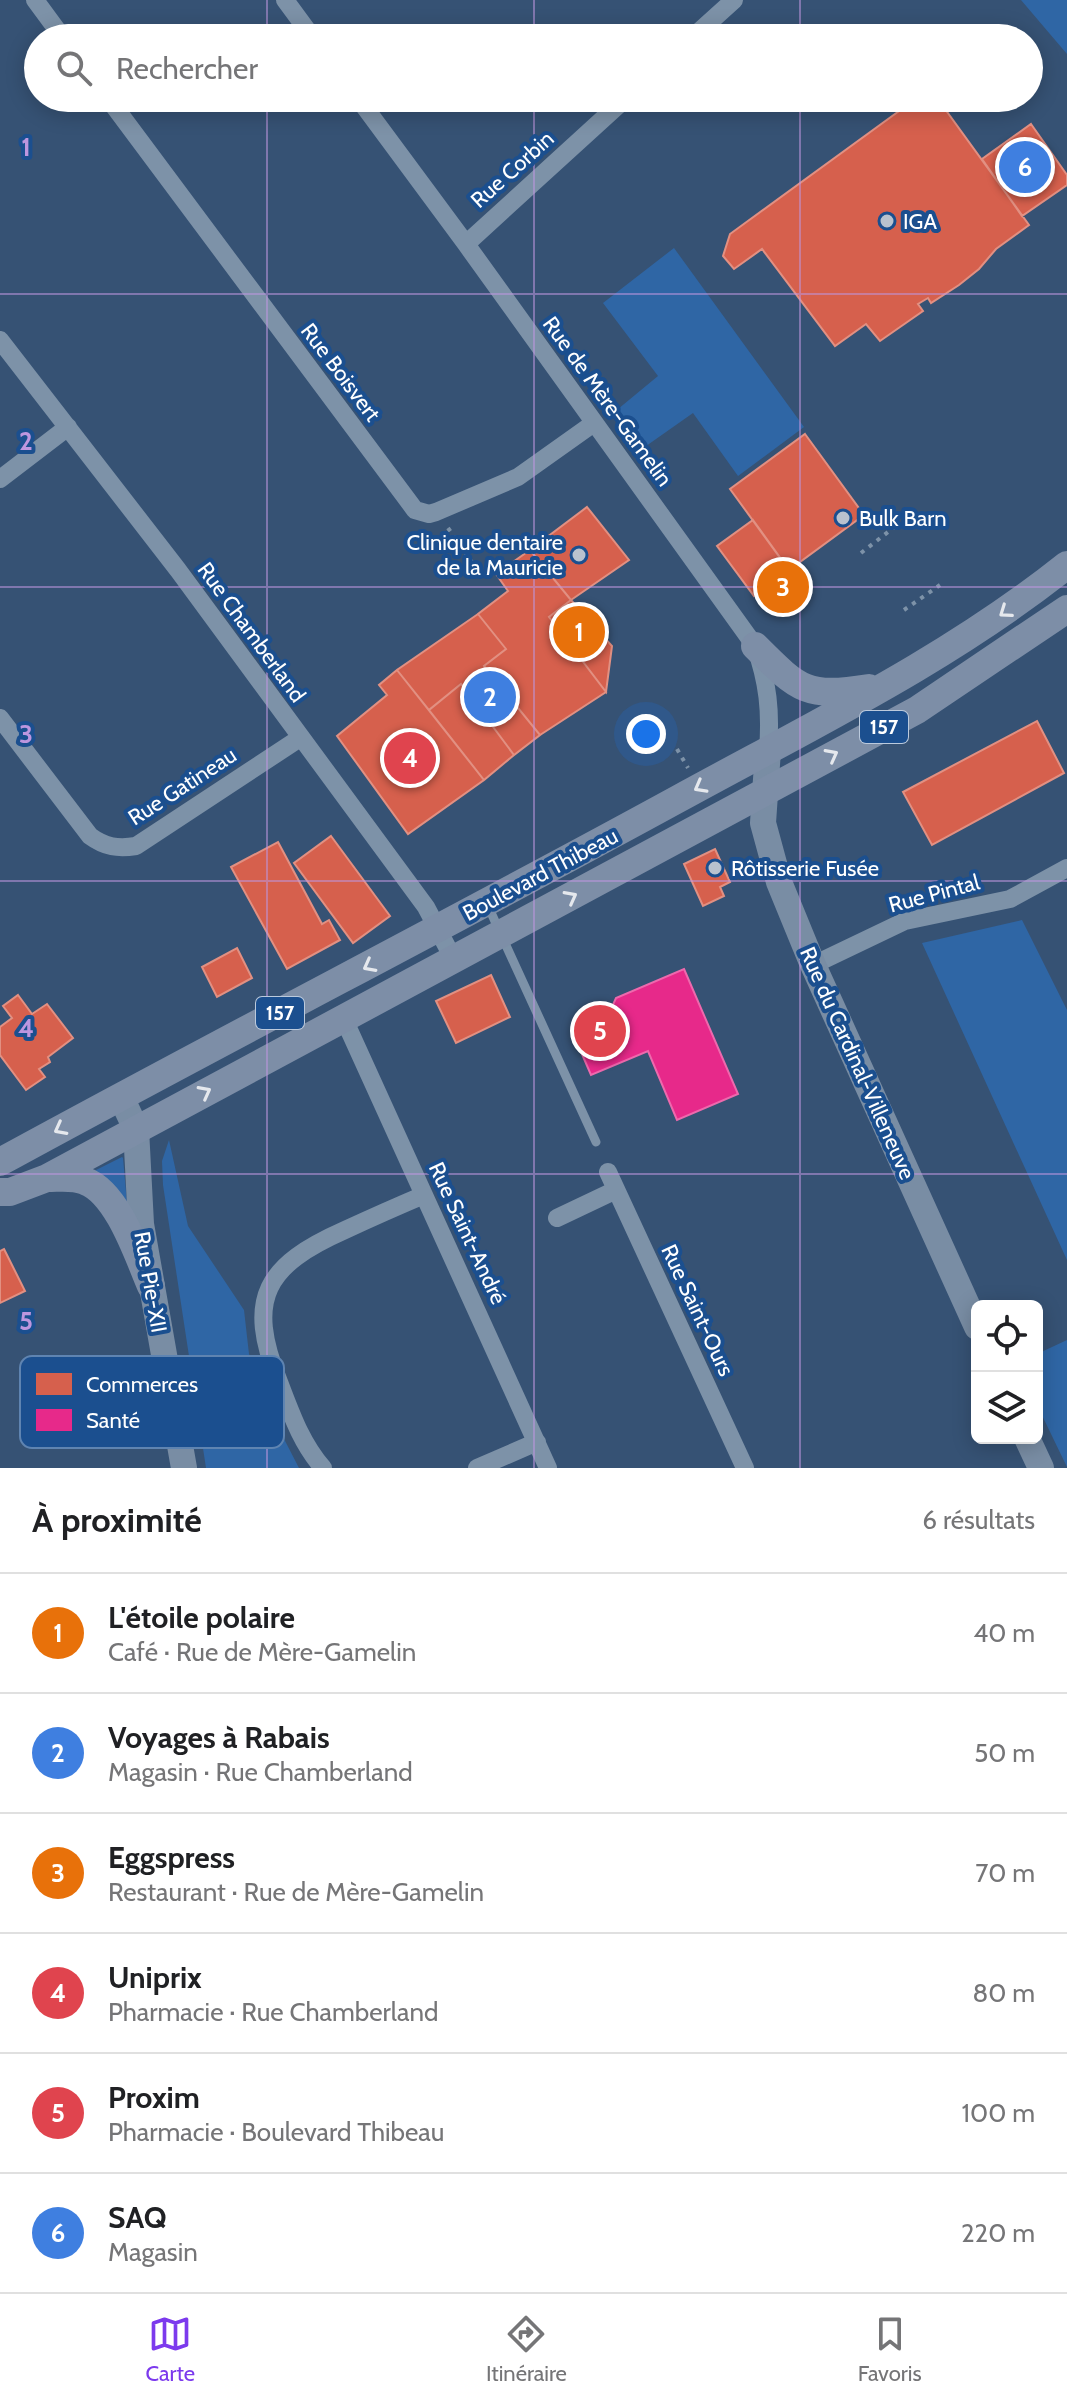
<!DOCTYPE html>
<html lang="fr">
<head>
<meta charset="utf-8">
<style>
	:root { --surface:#fff; --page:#f2f2f2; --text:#202124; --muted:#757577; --line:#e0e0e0; --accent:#7c3aed }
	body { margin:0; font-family:Cabin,sans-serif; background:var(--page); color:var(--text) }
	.controls { position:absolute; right:24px; bottom:24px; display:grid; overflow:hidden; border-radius:12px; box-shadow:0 4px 20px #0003 }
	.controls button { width:72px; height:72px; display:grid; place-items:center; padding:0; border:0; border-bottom:2px solid var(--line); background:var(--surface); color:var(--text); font:40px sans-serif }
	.you { position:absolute; left:646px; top:734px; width:28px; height:28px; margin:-20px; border:6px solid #fff; border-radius:50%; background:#1a73e8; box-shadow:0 0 0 12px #1a73e833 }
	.badge { display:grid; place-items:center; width:52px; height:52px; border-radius:50%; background:var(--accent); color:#fff; font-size:26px; font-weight:700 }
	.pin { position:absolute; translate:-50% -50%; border:4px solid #fff; box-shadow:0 2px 8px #0006 }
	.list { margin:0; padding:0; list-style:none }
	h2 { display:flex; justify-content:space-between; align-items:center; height:104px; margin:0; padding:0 32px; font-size:34px }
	h2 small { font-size:26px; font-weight:400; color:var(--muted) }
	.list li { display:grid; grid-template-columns:52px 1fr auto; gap:24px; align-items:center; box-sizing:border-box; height:120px; padding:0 32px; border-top:2px solid var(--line) }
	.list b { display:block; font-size:30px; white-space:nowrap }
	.list p { margin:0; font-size:26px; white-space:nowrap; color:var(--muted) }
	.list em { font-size:26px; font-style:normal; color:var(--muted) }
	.icon { flex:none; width:44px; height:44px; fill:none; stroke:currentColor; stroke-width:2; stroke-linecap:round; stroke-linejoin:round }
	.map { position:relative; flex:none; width:1067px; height:1468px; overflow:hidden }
	.search { position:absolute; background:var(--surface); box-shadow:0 4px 20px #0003; left:24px; right:24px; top:24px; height:88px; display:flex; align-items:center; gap:20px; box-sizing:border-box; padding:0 28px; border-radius:44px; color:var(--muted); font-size:30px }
	.sheet { height:824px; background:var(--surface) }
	nav { display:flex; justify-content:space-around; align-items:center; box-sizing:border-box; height:112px; border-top:2px solid var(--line); background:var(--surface); font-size:22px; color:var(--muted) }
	nav a { display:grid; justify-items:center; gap:4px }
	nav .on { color:var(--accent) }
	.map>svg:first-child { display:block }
</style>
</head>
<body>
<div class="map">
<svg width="1067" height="1468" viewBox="0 0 1067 1468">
	<rect width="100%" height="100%" fill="#365274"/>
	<!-- green -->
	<path fill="#2f66a5" d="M 1021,0 L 1067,0 L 1067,54 Z
		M 674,248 L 804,427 L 738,476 L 693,413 L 639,451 L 612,414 L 658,376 L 603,303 Z
		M 1022,920 L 1067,1010 L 1067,1260 L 922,943 Z
		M 169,1140 L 188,1226 L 244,1310 L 249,1354 L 283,1437 L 299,1468 L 206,1468 L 163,1185 L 162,1161 Z
		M 122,1157 L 123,1158 L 127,1203 L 94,1171 Z
		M 1067,1340 L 1067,1467 L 1037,1405 L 1037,1354 Z"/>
	<!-- shops -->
	<path fill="#d6604d" stroke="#e29082" stroke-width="2" d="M 917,98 L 937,98 L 1029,225 L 996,249 L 979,269 L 959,285 L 931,303 L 928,298 L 918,304 L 923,311 L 880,341 L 866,324 L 835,346 L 762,249 L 734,269 L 723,256 L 730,234 Z
		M 1031,124 L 1067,175 L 1067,185 L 1022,216 L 982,159 Z
		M 805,434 L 864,515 L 789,570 L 730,489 Z
		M 587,507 L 629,560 L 571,600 L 530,550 Z
		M 753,520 L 789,570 L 754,596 L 717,546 Z
		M 530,550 L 571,600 L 549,617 L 606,692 L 540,735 L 484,666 L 506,649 L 478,614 L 508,591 L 496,574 Z
		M 571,600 L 612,646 L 606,692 L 549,617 Z
		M 478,614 L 506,649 L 484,666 L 540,735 L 514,755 L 461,684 L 429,710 L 397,670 Z
		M 397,670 L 484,780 L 408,834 L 337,736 L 387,695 L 379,685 Z
		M 461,684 L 514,755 L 484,780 L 429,710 Z
		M 1037,721 L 1064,773 L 932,845 L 903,792 Z
		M 331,836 L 390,916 L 353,943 L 294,863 Z
		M 278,842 L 322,924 L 329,920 L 340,940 L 287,969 L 231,867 Z
		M 715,849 L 730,882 L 720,887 L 724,896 L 703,906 L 684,864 Z
		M 237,948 L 252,978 L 217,997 L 202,967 Z
		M 491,975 L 510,1017 L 456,1043 L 436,1001 Z
		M 18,995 L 32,1014 L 47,1004 L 73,1038 L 48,1057 L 50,1062 L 39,1069 L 45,1077 L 26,1090 L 0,1055 L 0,1027 L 12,1018 L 3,1006 Z
		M 4,1249 L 25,1291 L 0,1303 L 0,1251 Z"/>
	<!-- health -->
	<path fill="#e7298a" stroke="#ee69ad" stroke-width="2" d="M 684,969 L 738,1094 L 677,1120 L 648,1051 L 591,1075 L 575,1038 L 582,1026 L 608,1016 L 616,998 Z"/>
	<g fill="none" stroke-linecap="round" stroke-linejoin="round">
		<!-- path -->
		<path stroke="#7d92a8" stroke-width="4" stroke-dasharray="4 6" stroke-linecap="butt" d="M 448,528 L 474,565
			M 861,553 L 897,525
			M 904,610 L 940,585
			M 677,749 L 688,768"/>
		<!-- lane -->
		<path stroke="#7d92a8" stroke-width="9" d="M 488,906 L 596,1142"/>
		<!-- street -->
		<path stroke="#7d92a8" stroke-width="18" d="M 35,0 L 63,38
			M 285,0 L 313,38
			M 692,38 L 734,0
			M 108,98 L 415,510 L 429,514 L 436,512 L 518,477 L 594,423
			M 358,98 L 466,244 L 755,646 C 768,682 771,712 768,750
			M 466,244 L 626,98
			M 0,340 L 178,570 L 426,907 L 454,960
			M 0,479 L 68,427
			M 0,718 L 90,836 C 105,847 118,849 136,846 L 300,738
			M 813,965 L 905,921 L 1010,899 L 1067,868
			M 344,1019 L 548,1468
			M 608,1172 L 745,1468
			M 557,1218 L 616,1190
			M 323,1468 C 301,1443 291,1413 279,1382 C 245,1298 266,1265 345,1230 C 371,1218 398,1206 424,1195
			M 477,1468 L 537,1442"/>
		<!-- secondary -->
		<path stroke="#798da4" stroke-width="26" d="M 768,750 L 763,823 L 779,882 L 813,965 L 977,1327
			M 121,1097 L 136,1129 L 141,1224 L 184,1468
			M 1027,1438 L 1041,1468"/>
		<!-- primary -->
		<path stroke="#7d8ea7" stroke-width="28" d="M 755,646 C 799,690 806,698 869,688
			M 0,1162 C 225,1039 453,922 678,799 C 811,726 948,660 1067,565
			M 48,1178 C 60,1178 74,1176 85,1181 C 118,1193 138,1256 151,1286
			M 0,1192 L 10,1192 L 47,1178 L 917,710 L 1067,609"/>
	</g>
	<!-- one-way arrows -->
	<defs><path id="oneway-chevron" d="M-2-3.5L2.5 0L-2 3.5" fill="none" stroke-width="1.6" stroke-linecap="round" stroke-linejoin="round" transform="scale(2)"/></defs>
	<g stroke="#e5e8ed">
		<use href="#oneway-chevron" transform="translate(1005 612) rotate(145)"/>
		<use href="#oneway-chevron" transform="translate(832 755) rotate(-28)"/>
		<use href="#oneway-chevron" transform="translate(700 787) rotate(151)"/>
		<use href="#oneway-chevron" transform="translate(571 897) rotate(-28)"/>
		<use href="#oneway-chevron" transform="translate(369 966) rotate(152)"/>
		<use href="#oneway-chevron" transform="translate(205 1092) rotate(-28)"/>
		<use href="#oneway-chevron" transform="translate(60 1129) rotate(152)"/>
	</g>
	<!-- grid -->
	<path fill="none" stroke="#bd96df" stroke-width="2" stroke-opacity="0.55" d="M 267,0 L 267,38M 534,0 L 534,38M 800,0 L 800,38M 267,98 L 267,1468M 534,98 L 534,1468M 800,98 L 800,1468M 0,294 L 1067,294M 0,587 L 1067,587M 0,881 L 1067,881M 0,1174 L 1067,1174"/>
	<!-- markers -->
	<g fill="#b9c2ce" stroke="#1b4f8f" stroke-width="3">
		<circle cx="887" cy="221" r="8"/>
		<circle cx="843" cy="518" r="8"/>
		<circle cx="579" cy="555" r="8"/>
		<circle cx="715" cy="868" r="8"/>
	</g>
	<g text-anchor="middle" stroke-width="8" stroke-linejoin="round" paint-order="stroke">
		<!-- shield labels -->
		<g fill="#1b4f8f" stroke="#bbcadd" stroke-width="2">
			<rect x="860" y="711" width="48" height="32" rx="6"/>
			<rect x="256" y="997" width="48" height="32" rx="6"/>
		</g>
		<g font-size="20" font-weight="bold" fill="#fff">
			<text x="884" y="734">157</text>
			<text x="280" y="1020">157</text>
		</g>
		<!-- street labels -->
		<g font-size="22" fill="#fff" stroke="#1b4f8f">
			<text transform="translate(512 169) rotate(-42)" y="8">Rue Corbin</text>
			<text transform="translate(341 372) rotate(53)" y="8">Rue Boisvert</text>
			<text transform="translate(608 401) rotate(54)" y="8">Rue de Mère-Gamelin</text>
			<text transform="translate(252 632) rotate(54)" y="8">Rue Chamberland</text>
			<text transform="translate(182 786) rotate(-33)" y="8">Rue Gatineau</text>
			<text transform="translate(540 874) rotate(-28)" y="8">Boulevard Thibeau</text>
			<text transform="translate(934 893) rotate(-15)" y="8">Rue Pintal</text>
			<text transform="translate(858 1063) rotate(66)" y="8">Rue du Cardinal-Villeneuve</text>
			<text transform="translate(468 1233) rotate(65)" y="8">Rue Saint-André</text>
			<text transform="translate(151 1282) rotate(80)" y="8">Rue Pie-XII</text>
			<text transform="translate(698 1310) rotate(65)" y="8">Rue Saint-Ours</text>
		</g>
		<!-- poi labels -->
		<g font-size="22" fill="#fff" stroke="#1b4f8f" text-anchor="start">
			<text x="903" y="229">IGA</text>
			<text x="859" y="526">Bulk Barn</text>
			<text x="563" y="550" text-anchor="end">Clinique dentaire<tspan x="563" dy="25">de la Mauricie</tspan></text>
			<text x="731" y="876">Rôtisserie Fusée</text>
		</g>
	</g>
	<!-- legend -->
	<rect x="20" y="1356" width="264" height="92" rx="12" fill="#1b4f8f" stroke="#5f84b1" stroke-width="2"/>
	<rect x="36" y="1373" width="36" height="22" fill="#d6604d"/>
	<rect x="36" y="1409" width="36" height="22" fill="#e7298a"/>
	<g font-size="22" fill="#fff">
		<text x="86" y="1392">Commerces</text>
		<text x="86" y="1428">Santé</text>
	</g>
	<g font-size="26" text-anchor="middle" font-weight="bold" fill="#bd96df" stroke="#1b4f8f" stroke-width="8" stroke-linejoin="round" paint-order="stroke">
		<text x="26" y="156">1</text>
		<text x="26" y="450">2</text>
		<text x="26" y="743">3</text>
		<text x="26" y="1037">4</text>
		<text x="26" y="1330">5</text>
	</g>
</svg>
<div class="controls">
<button><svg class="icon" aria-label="locate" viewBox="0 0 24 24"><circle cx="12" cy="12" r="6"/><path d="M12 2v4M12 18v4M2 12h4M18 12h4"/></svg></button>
<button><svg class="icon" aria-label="layers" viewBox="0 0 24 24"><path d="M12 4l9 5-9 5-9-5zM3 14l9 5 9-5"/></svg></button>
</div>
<div class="you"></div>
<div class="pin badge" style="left:579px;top:632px;background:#e8710a">1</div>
<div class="pin badge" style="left:490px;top:697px;background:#3f7fe0">2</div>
<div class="pin badge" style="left:783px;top:587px;background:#e8710a">3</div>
<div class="pin badge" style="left:410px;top:758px;background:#e0444e">4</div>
<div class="pin badge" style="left:600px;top:1031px;background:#e0444e">5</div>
<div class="pin badge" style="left:1025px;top:167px;background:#3f7fe0">6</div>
<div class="search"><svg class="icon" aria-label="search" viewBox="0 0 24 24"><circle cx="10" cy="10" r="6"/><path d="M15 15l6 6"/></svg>Rechercher</div>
</div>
<section class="sheet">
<h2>À proximité<small>6 résultats</small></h2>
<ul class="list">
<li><span class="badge" style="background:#e8710a">1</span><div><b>L'étoile polaire</b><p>Café · Rue de Mère-Gamelin</p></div><em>40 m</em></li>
<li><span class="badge" style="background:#3f7fe0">2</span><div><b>Voyages à Rabais</b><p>Magasin · Rue Chamberland</p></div><em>50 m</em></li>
<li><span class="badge" style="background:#e8710a">3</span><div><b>Eggspress</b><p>Restaurant · Rue de Mère-Gamelin</p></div><em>70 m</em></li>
<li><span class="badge" style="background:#e0444e">4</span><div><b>Uniprix</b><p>Pharmacie · Rue Chamberland</p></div><em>80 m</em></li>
<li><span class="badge" style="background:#e0444e">5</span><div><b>Proxim</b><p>Pharmacie · Boulevard Thibeau</p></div><em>100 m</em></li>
<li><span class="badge" style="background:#3f7fe0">6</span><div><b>SAQ</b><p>Magasin</p></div><em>220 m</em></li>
</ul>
</section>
<nav>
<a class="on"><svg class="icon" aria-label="map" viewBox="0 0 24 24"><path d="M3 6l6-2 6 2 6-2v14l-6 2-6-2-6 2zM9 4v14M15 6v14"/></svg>Carte</a>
<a><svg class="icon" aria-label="directions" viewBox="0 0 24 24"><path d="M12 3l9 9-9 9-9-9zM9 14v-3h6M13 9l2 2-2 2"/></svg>Itinéraire</a>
<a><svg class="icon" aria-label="saved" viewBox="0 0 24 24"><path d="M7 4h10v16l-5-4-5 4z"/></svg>Favoris</a>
</nav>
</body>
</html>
